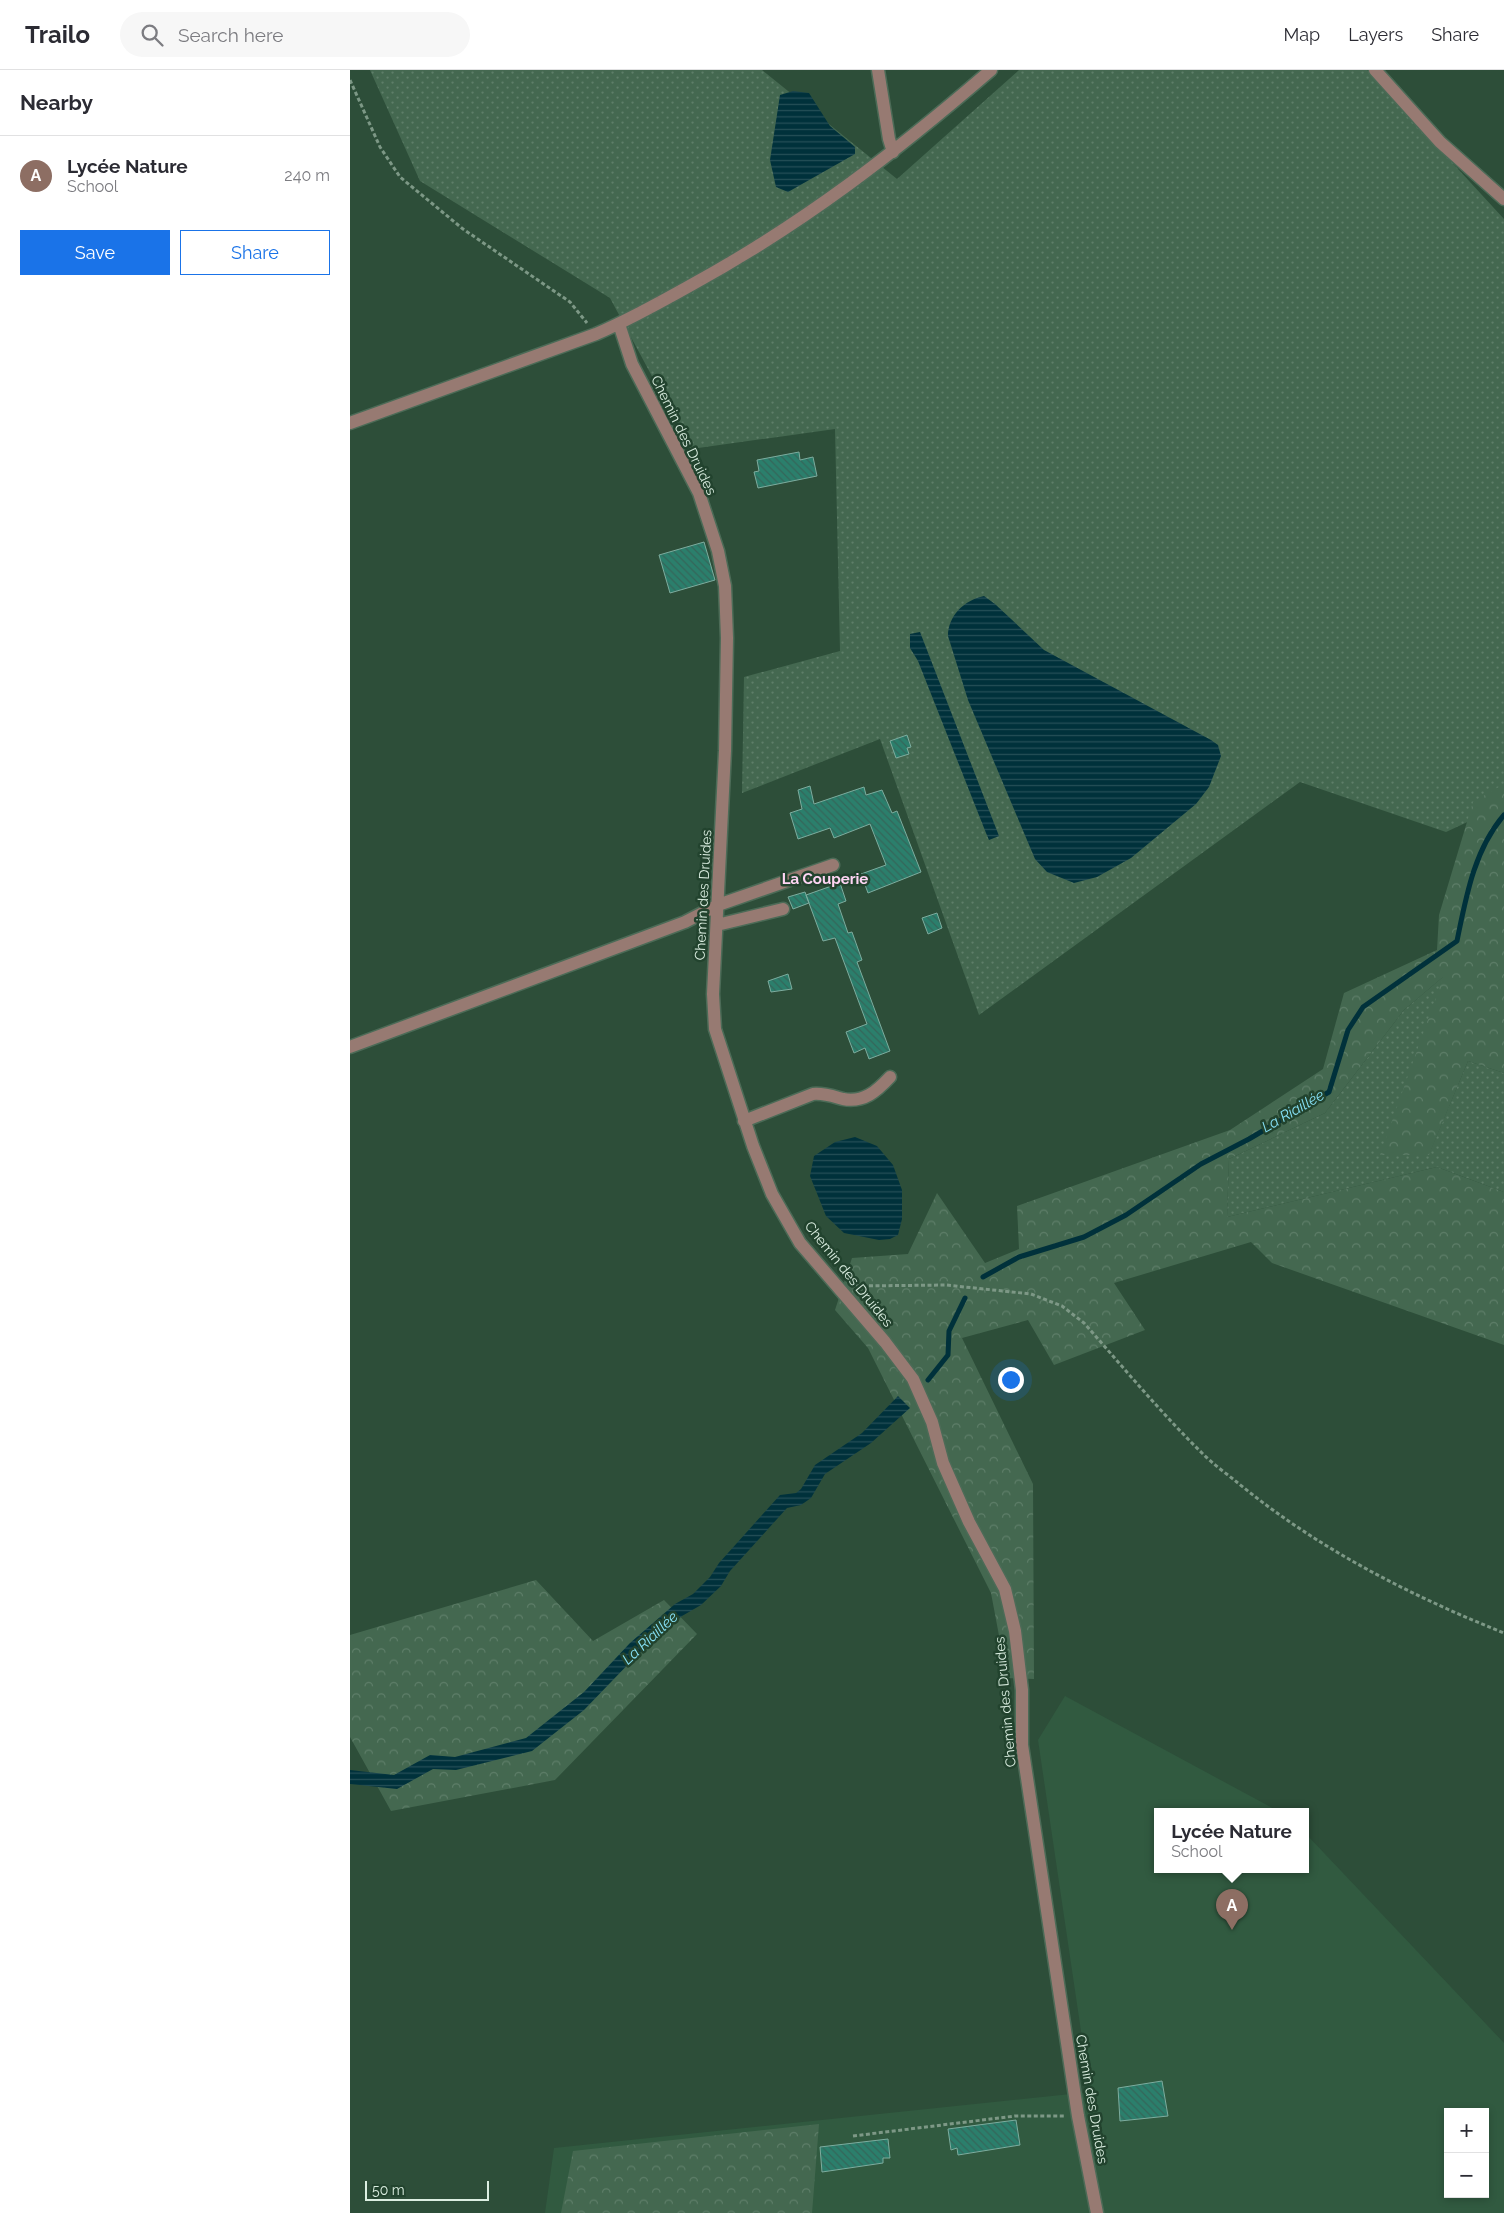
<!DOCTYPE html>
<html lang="en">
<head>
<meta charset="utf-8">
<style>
	:root { --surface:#fff; --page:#f7f7f7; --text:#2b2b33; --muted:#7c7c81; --line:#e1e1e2; --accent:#1a73e8 }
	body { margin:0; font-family:Raleway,sans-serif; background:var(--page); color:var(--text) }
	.controls { position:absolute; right:15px; bottom:15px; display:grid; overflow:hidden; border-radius:0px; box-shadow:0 2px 8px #0003 }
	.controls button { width:45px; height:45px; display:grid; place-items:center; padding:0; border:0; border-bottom:1px solid var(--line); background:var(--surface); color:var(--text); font:25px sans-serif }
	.scale { position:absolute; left:15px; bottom:12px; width:124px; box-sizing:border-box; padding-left:5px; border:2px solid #dbeee1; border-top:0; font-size:14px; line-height:18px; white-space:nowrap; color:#dbeee1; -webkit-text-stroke:4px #22432e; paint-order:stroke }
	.you { position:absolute; left:660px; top:1309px; width:18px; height:18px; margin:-12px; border:4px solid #fff; border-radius:50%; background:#1a73e8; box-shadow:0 0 0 8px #1a73e833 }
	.badge { display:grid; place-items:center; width:32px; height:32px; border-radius:50%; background:var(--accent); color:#fff; font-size:16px; font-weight:700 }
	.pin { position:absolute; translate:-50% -41px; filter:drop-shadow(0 1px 2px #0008) }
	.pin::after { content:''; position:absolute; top:26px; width:18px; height:15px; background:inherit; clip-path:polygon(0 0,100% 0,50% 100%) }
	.popup { position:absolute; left:804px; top:1738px; width:155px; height:65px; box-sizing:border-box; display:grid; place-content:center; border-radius:0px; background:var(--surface); filter:drop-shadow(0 1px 4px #0005); font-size:16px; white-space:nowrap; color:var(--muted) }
	.popup b { font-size:19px; color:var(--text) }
	.popup::after { content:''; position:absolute; left:50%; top:100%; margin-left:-10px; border:10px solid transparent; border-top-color:var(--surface) }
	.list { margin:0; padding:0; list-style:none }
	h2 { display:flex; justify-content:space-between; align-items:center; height:65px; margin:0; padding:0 20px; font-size:21px }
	h2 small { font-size:16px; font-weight:400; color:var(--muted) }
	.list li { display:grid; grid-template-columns:32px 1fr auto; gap:15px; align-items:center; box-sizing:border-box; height:80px; padding:0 20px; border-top:1px solid var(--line) }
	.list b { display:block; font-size:19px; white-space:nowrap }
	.list p { margin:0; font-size:16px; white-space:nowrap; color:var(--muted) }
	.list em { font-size:16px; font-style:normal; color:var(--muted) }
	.actions { display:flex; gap:10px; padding:15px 20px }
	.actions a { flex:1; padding:11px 0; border:1px solid var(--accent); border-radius:0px; text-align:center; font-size:18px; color:var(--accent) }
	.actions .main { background:var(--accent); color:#fff }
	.icon { flex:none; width:28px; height:28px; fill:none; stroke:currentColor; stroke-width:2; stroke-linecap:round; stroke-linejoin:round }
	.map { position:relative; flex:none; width:1154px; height:2143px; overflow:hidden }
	header { display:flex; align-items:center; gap:30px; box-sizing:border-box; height:70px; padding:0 25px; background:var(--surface); border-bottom:1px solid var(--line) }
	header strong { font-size:24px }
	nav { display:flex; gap:28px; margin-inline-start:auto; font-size:18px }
	.search { width:350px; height:45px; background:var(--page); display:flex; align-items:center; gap:12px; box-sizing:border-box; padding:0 18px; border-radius:28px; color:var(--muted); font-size:19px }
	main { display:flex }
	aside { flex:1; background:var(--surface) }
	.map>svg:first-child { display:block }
</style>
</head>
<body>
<header>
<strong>Trailo</strong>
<div class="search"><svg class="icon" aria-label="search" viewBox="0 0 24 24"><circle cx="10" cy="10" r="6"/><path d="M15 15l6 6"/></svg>Search here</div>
<nav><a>Map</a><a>Layers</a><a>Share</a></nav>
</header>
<main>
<aside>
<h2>Nearby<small></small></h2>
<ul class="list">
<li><span class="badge" style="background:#8d6e63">A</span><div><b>Lycée Nature</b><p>School</p></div><em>240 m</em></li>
</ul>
<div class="actions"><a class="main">Save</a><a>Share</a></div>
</aside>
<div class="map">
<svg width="1154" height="2143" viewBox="0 0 1154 2143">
	<defs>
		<pattern id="green-dots" width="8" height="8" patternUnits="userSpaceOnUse" patternTransform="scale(1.25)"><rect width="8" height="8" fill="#446850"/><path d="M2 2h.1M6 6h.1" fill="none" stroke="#5e7e69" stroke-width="1.8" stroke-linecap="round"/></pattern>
		<pattern id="forest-crowns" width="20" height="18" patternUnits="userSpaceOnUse" patternTransform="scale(1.25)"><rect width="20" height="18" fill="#446850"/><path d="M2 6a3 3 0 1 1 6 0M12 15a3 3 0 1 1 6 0" fill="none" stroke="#5e7e69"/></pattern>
		<pattern id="water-rules" width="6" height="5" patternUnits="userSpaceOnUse" patternTransform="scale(1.25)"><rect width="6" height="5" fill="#00313b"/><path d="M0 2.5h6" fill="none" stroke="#254f57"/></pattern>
		<pattern id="building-back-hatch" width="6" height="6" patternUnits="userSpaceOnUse" patternTransform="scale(1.25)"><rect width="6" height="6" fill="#2b7f6c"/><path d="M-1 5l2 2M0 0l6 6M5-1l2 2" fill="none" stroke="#35665a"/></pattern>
	</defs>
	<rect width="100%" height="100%" fill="#2d4e39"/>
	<!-- built -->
	<path fill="#315a40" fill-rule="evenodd" d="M 715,1626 L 928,1741 L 808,1741 L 808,1799 L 956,1799 L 956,1764 L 1154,1973 L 1154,2143 L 195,2143 L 204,2078 L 740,2022 L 688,1670 ZM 1098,2042 L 1135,2042 L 1135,2124 L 1098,2124 Z"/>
	<!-- green -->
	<path fill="url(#green-dots)" d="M 20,0 L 412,0 L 547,109 L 669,0 L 1017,0 L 1154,149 L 1154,735 L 1096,762 L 950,712 L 629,945 L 530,669 L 392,723 L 394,607 L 490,581 L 485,359 L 341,379 L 260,228 L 70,111 Z
		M 1094,906 L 1079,1084 L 1118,991 L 1154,1003 L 1154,1122 L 1087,1097 L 877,1147 L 879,1089 L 975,1043 L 1054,940 Z"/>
	<!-- forest -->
	<path fill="url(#forest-crowns)" d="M 1154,714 L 1154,1003 L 1118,991 L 1079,1085 L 1030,1085 L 1093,907 L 1054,940 L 975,1043 L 879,1089 L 877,1147 L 1087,1097 L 1154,1122 L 1154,1275 L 922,1193 L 901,1172 L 764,1213 L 795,1260 L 704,1295 L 678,1250 L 612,1268 L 683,1414 L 684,1609 L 657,1608 L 641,1523 L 518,1278 L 485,1240 L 502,1188 L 558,1184 L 587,1123 L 635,1193 L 669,1179 L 667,1136 L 880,1060 L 973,999 L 994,923 L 1087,880 L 1089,845 L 1123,732 Z
		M 186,1510 L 243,1571 L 314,1530 L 347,1564 L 205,1710 L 41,1741 L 0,1667 L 0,1565 Z
		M 469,2054 L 462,2143 L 211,2143 L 223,2081 Z"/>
	<!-- water -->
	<path fill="url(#water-rules)" d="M 443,21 L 459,23 L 480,56 L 505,77 L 505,84 L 438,122 L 426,117 L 420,90 L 430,25 Z
		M 634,526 L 645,534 L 694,580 L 861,670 L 868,675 L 871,686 L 859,717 L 846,734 L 781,788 L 747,807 L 724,813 L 697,802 L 685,789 L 618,630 L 598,566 C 598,546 614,530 634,526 Z
		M 570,562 L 649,766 L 639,770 L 636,763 L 568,591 L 560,578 L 560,564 Z
		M 505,1067 L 527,1076 L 543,1095 L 552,1120 L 552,1149 L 548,1165 L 540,1169 L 529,1170 L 494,1163 L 476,1146 L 460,1106 L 464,1086 L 485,1072 Z
		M 548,1326 L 560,1338 L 521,1373 L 475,1404 L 461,1428 L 451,1435 L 437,1438 L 380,1501 L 371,1516 L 351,1535 L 332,1546 L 289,1583 L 234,1640 L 182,1681 L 106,1700 L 83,1699 L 47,1719 L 0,1714 L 0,1700 L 44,1705 L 80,1685 L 105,1687 L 176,1668 L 234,1622 L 280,1573 L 325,1534 L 343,1524 L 360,1507 L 369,1493 L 430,1425 L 446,1423 L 451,1419 L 465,1395 L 512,1363 Z"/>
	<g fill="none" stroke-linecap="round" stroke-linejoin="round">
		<!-- stream -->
		<path stroke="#00313b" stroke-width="5" d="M 633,1207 L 669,1187 L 734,1167 L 776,1145 L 851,1094 L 899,1069 L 979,1022 L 998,960 L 1013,937 L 1107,871 C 1116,827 1124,780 1154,745
			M 578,1310 L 598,1285 L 599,1261 L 615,1228"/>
	</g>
	<!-- building -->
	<path fill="url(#building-back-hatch)" stroke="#7dac9e" d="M 449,382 L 450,390 L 463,387 L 467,406 L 408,418 L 404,402 L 409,401 L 407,390 Z
		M 354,472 L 365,510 L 320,523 L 309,485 Z
		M 557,665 L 561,677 L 557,678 L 559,684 L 546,688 L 540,671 Z
		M 460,716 L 464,734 L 514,717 L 516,725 L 532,720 L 542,743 L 547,741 L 571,802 L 518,823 L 511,804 L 536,795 L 520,754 L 484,768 L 480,758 L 448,769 L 440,743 L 452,739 L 448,720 Z
		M 490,813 L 496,831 L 488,834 L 498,863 L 502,862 L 512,890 L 507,892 L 540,981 L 519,989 L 515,978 L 504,983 L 496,962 L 517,954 L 485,868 L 473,871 L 456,825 Z
		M 455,822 L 459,833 L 443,839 L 438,827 Z
		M 587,843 L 592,858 L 578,864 L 572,848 Z
		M 438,904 L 442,919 L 421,922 L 418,911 Z
		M 812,2011 L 818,2046 L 770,2051 L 768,2018 Z
		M 666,2050 L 670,2075 L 608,2085 L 607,2078 L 601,2080 L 598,2059 Z
		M 538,2069 L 540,2088 L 533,2088 L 533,2093 L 472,2102 L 470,2077 Z"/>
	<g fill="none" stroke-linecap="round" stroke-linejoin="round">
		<!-- minor casing -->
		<g stroke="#4c6b57" stroke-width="15">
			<path id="minor" d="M 528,0 L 539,69 L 543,82
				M 1025,0 L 1090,72 L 1154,129
				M 269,254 L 282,294 L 349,423 L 368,481 L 375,516 L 377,568 L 375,681 L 363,924 L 365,959 L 403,1076 L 422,1124 L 450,1173 L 535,1272 L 563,1309 L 582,1352 L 593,1393 L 619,1452 L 655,1519 L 665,1561 L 672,1620 L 672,1675 L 728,2046 L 747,2143
				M 0,353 L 246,264 C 279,250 311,232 343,214 C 454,153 546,82 641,0
				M 367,855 L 433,839
				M 0,977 L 335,852 L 368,835 L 483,795
				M 394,1051 L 463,1024 C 474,1023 482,1026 493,1029 C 514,1033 527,1021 540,1007"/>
		</g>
		<!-- path -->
		<path stroke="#7d9886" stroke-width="3" stroke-dasharray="4 2.5" stroke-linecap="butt" d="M 0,10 L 30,77 L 50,107 L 113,159 L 220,232 L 237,253
			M 506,1216 L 596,1215 L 681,1224 L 712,1236 L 734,1253 C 773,1297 811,1343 853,1384 C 864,1395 877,1404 888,1413 C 967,1478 1059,1525 1154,1563
			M 503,2066 L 665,2046 L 715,2046"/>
		<!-- minor -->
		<use href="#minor" stroke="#977a72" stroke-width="12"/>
	</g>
	<g text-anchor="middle" stroke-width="5" stroke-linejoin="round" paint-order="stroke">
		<!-- street labels -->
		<g font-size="14" fill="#dbeee1" stroke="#22432e">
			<text transform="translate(334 365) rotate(64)" y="5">Chemin des Druides</text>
			<text transform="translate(353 825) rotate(-87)" y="5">Chemin des Druides</text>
			<text transform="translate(499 1204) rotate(51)" y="5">Chemin des Druides</text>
			<text transform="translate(655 1632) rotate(-95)" y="5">Chemin des Druides</text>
			<text transform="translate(742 2029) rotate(80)" y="5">Chemin des Druides</text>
		</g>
		<!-- neighbourhood labels -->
		<g font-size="15" font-weight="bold" fill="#fed5f4" stroke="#22432e">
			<text x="475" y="814">La Couperie</text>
		</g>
		<!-- water labels -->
		<g font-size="15" font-style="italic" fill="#87e2f8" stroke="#22432e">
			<text transform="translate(943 1041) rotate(-30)" y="5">La Riaillée</text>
			<text transform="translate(300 1568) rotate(-43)" y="5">La Riaillée</text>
		</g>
	</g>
</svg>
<div class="controls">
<button>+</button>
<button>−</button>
</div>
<div class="scale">50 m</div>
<div class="you"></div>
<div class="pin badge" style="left:882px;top:1860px;background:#8d6e63">A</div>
<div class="popup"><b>Lycée Nature</b>School</div>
</div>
</main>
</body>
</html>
